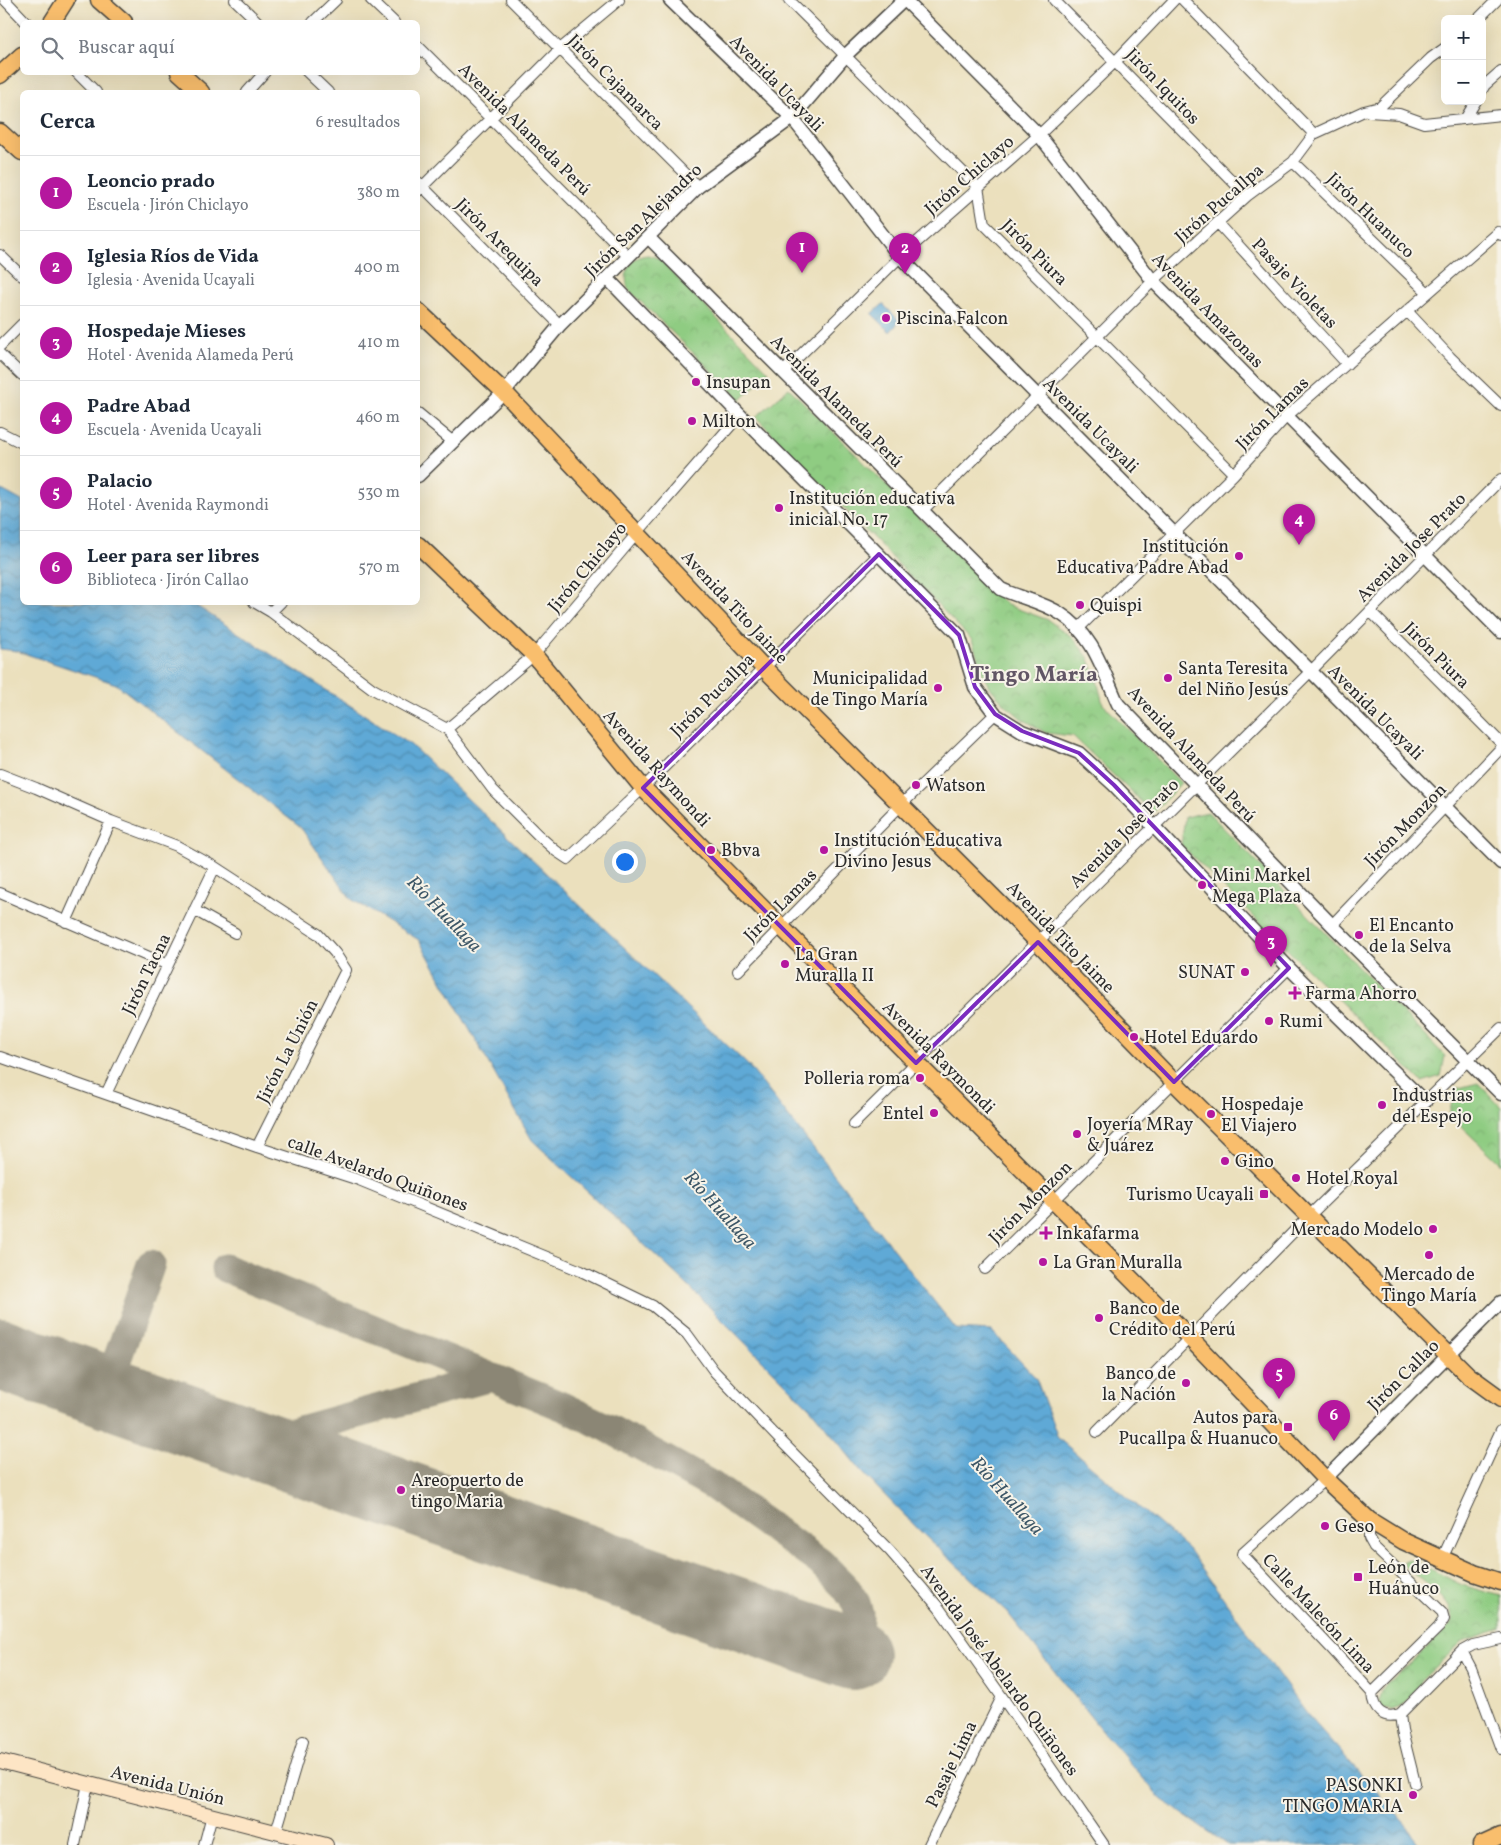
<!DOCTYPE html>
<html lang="es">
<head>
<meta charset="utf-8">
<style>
	:root { --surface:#fff; --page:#f6f6f7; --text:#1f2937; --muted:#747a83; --line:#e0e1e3; --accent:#b5179e }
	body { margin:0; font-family:Vollkorn,serif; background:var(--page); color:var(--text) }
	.controls { position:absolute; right:15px; top:15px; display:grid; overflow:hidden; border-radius:8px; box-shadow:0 5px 20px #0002 }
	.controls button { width:45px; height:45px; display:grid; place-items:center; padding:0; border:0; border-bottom:1px solid var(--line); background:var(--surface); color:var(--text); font:25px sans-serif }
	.you { position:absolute; left:624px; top:861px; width:18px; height:18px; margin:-12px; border:4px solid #fff; border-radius:50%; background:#1a73e8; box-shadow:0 0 0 8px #1a73e833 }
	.badge { display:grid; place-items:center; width:32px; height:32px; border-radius:50%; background:var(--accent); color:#fff; font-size:16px; font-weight:700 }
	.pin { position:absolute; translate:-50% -41px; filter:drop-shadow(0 1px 2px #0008) }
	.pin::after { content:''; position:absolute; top:26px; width:18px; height:15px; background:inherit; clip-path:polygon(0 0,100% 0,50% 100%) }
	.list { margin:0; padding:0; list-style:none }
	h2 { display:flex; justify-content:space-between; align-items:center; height:65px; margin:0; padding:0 20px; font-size:21px }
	h2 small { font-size:16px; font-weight:400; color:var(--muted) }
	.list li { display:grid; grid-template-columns:32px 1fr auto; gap:15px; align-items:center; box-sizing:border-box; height:75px; padding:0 20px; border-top:1px solid var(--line) }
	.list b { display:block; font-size:19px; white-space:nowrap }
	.list p { margin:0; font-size:16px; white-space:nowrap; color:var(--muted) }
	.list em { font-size:16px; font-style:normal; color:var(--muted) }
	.icon { flex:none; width:28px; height:28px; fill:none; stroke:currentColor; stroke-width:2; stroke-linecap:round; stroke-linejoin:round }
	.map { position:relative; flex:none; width:1501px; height:1845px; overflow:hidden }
	.search { position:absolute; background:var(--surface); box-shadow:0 5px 20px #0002; left:20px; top:20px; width:400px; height:55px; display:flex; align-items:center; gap:12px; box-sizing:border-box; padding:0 18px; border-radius:8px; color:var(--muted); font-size:19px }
	.panel { position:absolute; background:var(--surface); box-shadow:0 5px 20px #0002; left:20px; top:90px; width:400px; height:515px; border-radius:8px }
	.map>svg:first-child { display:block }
</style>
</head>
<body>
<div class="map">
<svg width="1501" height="1845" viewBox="0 0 1501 1845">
	<defs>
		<pattern id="park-crowns" width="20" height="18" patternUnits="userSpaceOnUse" patternTransform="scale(1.25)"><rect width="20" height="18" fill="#8fcc82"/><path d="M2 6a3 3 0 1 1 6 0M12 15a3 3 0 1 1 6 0" fill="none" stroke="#7caf70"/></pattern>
		<pattern id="water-waves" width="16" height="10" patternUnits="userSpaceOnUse" patternTransform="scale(1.25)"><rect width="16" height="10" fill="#5ea9d6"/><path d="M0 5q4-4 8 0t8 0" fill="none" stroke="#4e8aae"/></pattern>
	</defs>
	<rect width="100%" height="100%" fill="#f7f3e8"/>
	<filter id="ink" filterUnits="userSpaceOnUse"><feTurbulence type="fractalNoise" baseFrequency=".02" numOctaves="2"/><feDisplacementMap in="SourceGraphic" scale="10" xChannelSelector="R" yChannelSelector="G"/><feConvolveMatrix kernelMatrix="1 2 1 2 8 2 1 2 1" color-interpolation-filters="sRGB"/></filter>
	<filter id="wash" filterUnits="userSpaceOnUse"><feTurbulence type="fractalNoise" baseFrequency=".0096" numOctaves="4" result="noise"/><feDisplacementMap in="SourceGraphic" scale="20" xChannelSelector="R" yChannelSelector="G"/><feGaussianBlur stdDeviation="1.12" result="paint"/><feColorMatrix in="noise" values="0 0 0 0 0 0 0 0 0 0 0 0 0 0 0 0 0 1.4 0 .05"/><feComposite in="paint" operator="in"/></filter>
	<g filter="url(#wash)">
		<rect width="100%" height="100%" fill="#ebe0bd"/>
		<!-- park -->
		<path fill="url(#park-crowns)" stroke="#5d7c56" d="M 648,255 L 658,258 L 769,372 L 741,400 L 628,289 C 623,272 628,257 648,255 Z
			M 789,388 L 1007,605 L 1048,620 L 1072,637 L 1088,657 L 1096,677 L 1103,704 L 1181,783 L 1153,813 L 1073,736 L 1046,733 L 1021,718 L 1006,705 L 992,690 L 983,674 L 972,640 L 756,417 Z
			M 1208,812 L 1445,1056 L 1441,1076 L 1422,1082 L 1181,845 L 1185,817 Z
			M 1478,1083 L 1501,1107 L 1501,1164 L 1449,1115 L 1455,1089 Z
			M 1410,1559 L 1462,1585 L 1501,1596 L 1501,1629 L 1463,1641 L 1424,1678 L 1407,1702 L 1399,1708 L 1392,1710 L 1383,1709 C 1378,1701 1380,1693 1386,1685 L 1448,1628 C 1467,1608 1417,1577 1404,1566 L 1404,1561 Z"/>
		<!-- water -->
		<path fill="url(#water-waves)" stroke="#446a80" d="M 883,304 L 900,321 L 890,332 L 872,314 Z
			M 0,489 L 22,501 L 22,602 L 192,603 L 411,745 L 748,1065 L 956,1329 L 992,1331 L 1036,1378 L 1058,1438 L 1188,1549 L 1307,1714 L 1409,1828 L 1419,1845 L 1228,1845 L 1161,1799 L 1102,1731 L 1007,1612 L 923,1534 L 861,1471 L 812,1410 L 681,1279 L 532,1140 L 419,940 L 351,899 L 301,828 L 116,684 L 17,651 L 0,649 Z"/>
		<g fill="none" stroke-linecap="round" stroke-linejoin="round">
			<!-- taxiway -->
			<path stroke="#8b8674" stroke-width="29" d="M 225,1268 L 491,1377
				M 106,1391 L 151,1264
				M 253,1443 L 491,1377 L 564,1407 L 608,1428 L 713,1486 L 820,1562 L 845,1587 L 856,1603 L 859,1613 L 859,1620 L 850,1637 L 841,1643 L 828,1646"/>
			<!-- runway -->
			<path stroke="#8b8674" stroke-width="72" d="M 0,1354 L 853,1654"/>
		</g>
	</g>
	<g filter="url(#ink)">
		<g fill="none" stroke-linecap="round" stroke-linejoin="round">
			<!-- minor casing -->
			<g stroke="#484641" stroke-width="12">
				<path id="minor" d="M 5,0 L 26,22
					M 235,0 L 258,22
					M 371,0 L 394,22
					M 511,0 L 698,187
					M 789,0 L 978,187 L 984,224 L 1234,474
					M 1054,0 L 1247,196
					M 1183,0 L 1314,134
					M 1478,19 L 1497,0
					M 313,22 L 336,0
					M 418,46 L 629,257
					M 76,72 L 96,92
					M 307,72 L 328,92
					M 1482,90 L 1485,85 L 1501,71
					M 247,92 L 265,72
					M 1369,112 L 1399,114 L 1424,123 L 1501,115
					M 1465,119 L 1476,101
					M 1293,162 L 1427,292
					M 418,182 L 560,325
					M 418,191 L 560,49 L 619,0
					M 1218,223 L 1347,364
					M 0,255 L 22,276
					M 1408,312 L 1450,357 L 1501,406
					M 0,346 L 22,324
					M 0,354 L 22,375
					M 783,372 L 900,257 L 1039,135 L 1116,61 L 1174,0
					M 418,413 L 452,441
					M 0,432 L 22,443
					M 922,511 L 1153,281 L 1247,196 L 1293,162 L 1314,134 L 1364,111 L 1380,107 L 1431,58 L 1445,48
					M 254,602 L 271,612 L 373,689 L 447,729 L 493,790 L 538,835 L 556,851 L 568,859 L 643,788 L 879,554
					M 1370,611 L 1501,743
					M 271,612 L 281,602
					M 1079,628 L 1234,474 L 1287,416 L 1498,232 L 1501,235
					M 447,729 L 534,655 L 638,532 L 740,415
					M 0,774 L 36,788 L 111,821 L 177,846 L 215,867 L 318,934 L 335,953 L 346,970 L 257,1147
					M 0,893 L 168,965
					M 194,910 L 235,933
					M 66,922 L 111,821
					M 1332,925 L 1501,748
					M 738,971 L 901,805 L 995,714
					M 0,1057 L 257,1147 L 359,1180 L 581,1271 L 653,1306 L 687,1334 L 714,1371 L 780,1440 L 890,1551 L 917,1582 L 939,1608 L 1002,1697 L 1104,1845
					M 106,1094 L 215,867
					M 854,1124 L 1311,671 L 1501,479
					M 985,1269 L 1289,968
					M 1097,1432 L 1308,1217 L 1501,1028
					M 1325,1479 L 1242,1554 L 1332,1649 L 1372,1693
					M 1369,1520 L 1369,1538 L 1374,1547 L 1442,1612 L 1444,1619 L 1439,1627 L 1372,1693 C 1373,1710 1383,1720 1400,1714 L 1462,1651 L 1473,1645 L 1501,1639
					M 1442,1559 L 1501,1430
					M 1462,1651 L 1471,1668 L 1501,1749
					M 1400,1714 L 1402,1731 L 1415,1783
					M 276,1832 L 303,1741
					M 75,1845 L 88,1784
					M 204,1845 L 212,1815
					M 929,1845 L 1002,1697"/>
			</g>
			<!-- tertiary casing -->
			<g stroke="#484641" stroke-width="15">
				<path id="tertiary" d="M 670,0 L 792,118 L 900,257 L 1501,863
					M 905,0 L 1039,135 L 1153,281 L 1501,632
					M 648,237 L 1001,589 C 1020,598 1043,602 1061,614 C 1093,634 1103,671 1118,704 L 1332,925 L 1501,1094
					M 607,278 L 740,415 L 959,635 L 975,687 L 995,714 L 1022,731 L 1079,753 L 1114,785 L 1289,968 L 1425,1102
					M 418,476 L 504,392 L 560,325 L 698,187 L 792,118 L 846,55 L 904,0
					M 1325,1479 L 1501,1302"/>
			</g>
			<!-- secondary casing -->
			<g stroke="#484641" stroke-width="16">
				<path id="secondary" d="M 0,1761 L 326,1845"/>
			</g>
			<!-- primary casing -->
			<g stroke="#484641" stroke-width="19">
				<path id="primary" d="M 1481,1845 L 1501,1836"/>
			</g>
			<!-- trunk casing -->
			<g stroke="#484641" stroke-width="19">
				<path id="trunk" d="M 99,0 L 124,22
					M 52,22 L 66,0
					M 179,72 L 201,92
					M 0,75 L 22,55
					M 0,132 L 22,152
					M 418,311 L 504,392 L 763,667 L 1038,942 L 1174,1082 L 1468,1375 L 1501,1399
					M 418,545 L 534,655 L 643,788 L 1189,1337 L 1325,1479 L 1369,1520 L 1403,1541 L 1474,1573 L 1501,1582"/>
			</g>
			<!-- minor -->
			<use href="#minor" stroke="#fff" stroke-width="10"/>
			<!-- tertiary -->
			<use href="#tertiary" stroke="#fff" stroke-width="12"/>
			<!-- secondary -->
			<use href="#secondary" stroke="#fde5c5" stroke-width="14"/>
			<!-- primary -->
			<use href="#primary" stroke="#f9be6d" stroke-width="16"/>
			<!-- trunk -->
			<use href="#trunk" stroke="#f9be6d" stroke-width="16"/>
		</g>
	</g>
	<!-- marked area -->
	<path fill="none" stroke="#7b2cbf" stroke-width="4" stroke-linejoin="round" d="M 879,554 L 959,635 L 975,687 L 995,714 L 1022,731 L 1079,753 L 1114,785 L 1289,968 L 1174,1082 L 1038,942 L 916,1063 L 643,788 Z"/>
	<!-- markers -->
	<g fill="#b5179e" stroke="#f7f3e8" stroke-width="2">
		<circle cx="886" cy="318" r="5"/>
		<circle cx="696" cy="382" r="5"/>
		<circle cx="692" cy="421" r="5"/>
		<circle cx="779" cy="508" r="5"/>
		<circle cx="1239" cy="556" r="5"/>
		<circle cx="1080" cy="605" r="5"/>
		<circle cx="1168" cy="678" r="5"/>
		<circle cx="938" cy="688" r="5"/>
		<circle cx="916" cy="785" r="5"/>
		<circle cx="711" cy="850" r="5"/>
		<circle cx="824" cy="850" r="5"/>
		<circle cx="1202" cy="885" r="5"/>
		<circle cx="1359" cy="935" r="5"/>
		<circle cx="785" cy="964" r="5"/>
		<circle cx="1245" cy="972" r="5"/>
		<path d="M1292.5 985.5h5v5h5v5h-5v5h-5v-5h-5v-5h5z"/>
		<circle cx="1269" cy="1021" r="5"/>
		<circle cx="1134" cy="1037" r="5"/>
		<circle cx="920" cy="1078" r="5"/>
		<circle cx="1382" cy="1105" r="5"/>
		<circle cx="934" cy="1113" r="5"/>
		<circle cx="1211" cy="1114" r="5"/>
		<circle cx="1077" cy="1134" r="5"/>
		<circle cx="1225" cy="1161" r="5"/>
		<circle cx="1296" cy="1178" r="5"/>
		<rect x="1259" y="1189" width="10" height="10" rx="2.5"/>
		<circle cx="1433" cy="1229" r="5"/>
		<path d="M1043.5 1225.5h5v5h5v5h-5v5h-5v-5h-5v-5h5z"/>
		<circle cx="1429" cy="1255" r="5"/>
		<circle cx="1043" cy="1262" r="5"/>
		<circle cx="1099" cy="1318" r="5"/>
		<circle cx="1186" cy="1383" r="5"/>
		<rect x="1283" y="1422" width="10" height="10" rx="2.5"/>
		<circle cx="401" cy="1490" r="5"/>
		<circle cx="1325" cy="1526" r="5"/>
		<rect x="1353" y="1572" width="10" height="10" rx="2.5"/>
		<circle cx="1413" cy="1795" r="5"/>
	</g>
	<g text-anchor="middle" stroke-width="4" stroke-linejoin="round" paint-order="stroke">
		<!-- street labels -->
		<g font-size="18" fill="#2b2b2b" stroke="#f7f3e8">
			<text transform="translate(616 82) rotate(45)" y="6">Jirón Cajamarca</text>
			<text transform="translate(777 83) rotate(46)" y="6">Avenida Ucayali</text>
			<text transform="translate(1163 86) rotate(46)" y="6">Jirón Iquitos</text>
			<text transform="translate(525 129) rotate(45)" y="6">Avenida Alameda Perú</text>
			<text transform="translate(969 175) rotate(-41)" y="6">Jirón Chiclayo</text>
			<text transform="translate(1219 203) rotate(-41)" y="6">Jirón Pucallpa</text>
			<text transform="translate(1371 215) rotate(44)" y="6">Jirón Huanuco</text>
			<text transform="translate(643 220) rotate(-44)" y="6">Jirón San Alejandro</text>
			<text transform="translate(500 242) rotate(45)" y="6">Jirón Arequipa</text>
			<text transform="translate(1035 252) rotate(45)" y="6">Jirón Piura</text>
			<text transform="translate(1295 283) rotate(47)" y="6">Pasaje Violetas</text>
			<text transform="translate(1208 310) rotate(46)" y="6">Avenida Amazonas</text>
			<text transform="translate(837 401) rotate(45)" y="6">Avenida Alameda Perú</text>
			<text transform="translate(1272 413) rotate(-45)" y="6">Jirón Lamas</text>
			<text transform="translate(1091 425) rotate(45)" y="6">Avenida Ucayali</text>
			<text transform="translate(1411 547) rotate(-45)" y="6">Avenida Jose Prato</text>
			<text transform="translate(587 567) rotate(-50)" y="6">Jirón Chiclayo</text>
			<text transform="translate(735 607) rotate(47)" y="6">Avenida Tito Jaime</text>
			<text transform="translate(1437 655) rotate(45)" y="6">Jirón Piura</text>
			<text transform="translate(712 695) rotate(-45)" y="6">Jirón Pucallpa</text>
			<text transform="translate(1376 712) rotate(45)" y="6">Avenida Ucayali</text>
			<text transform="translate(1192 754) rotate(47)" y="6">Avenida Alameda Perú</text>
			<text transform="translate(657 768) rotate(48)" y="6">Avenida Raymondi</text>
			<text transform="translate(1405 825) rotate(-46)" y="6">Jirón Monzon</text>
			<text transform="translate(1124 833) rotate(-45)" y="6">Avenida Jose Prato</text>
			<text transform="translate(780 905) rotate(-45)" y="6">Jirón Lamas</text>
			<text transform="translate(1061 937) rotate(46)" y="6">Avenida Tito Jaime</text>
			<text transform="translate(146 974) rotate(-64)" y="6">Jirón Tacna</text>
			<text transform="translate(287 1051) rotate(-63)" y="6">Jirón La Unión</text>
			<text transform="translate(939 1057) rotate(45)" y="6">Avenida Raymondi</text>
			<text transform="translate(378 1173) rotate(20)" y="6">calle Avelardo Quiñones</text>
			<text transform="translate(1030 1202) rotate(-45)" y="6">Jirón Monzon</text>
			<text transform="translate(1403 1375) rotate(-45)" y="6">Jirón Callao</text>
			<text transform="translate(1319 1613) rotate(47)" y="6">Calle Malecón Lima</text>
			<text transform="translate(1000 1670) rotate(54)" y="6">Avenida José Abelardo Quiñones</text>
			<text transform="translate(951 1764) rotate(-64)" y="6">Pasaje Lima</text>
			<text transform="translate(168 1785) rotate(14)" y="6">Avenida Unión</text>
		</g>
		<!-- poi labels -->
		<g font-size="18" fill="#2b2b2b" stroke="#f7f3e8" text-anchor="start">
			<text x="896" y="324">Piscina Falcon</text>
			<text x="706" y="388">Insupan</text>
			<text x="702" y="427">Milton</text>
			<text x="789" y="504">Institución educativa<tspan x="789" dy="21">inicial No. 17</tspan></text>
			<text x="1229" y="552" text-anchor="end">Institución<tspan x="1229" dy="21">Educativa Padre Abad</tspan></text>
			<text x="1090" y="611">Quispi</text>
			<text x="1178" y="674">Santa Teresita<tspan x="1178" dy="21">del Niño Jesús</tspan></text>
			<text x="928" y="684" text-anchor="end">Municipalidad<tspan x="928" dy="21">de Tingo María</tspan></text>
			<text x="926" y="791">Watson</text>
			<text x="834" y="846">Institución Educativa<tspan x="834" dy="21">Divino Jesus</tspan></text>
			<text x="721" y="856">Bbva</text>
			<text x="1212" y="881">Mini Markel<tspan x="1212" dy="21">Mega Plaza</tspan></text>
			<text x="1369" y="931">El Encanto<tspan x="1369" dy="21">de la Selva</tspan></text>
			<text x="795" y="960">La Gran<tspan x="795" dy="21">Muralla II</tspan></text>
			<text x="1235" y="978" text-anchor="end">SUNAT</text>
			<text x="1305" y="999">Farma Ahorro</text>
			<text x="1279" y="1027">Rumi</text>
			<text x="1144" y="1043">Hotel Eduardo</text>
			<text x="910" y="1084" text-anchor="end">Polleria roma</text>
			<text x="1392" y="1101">Industrias<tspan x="1392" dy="21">del Espejo</tspan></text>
			<text x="1221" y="1110">Hospedaje<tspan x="1221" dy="21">El Viajero</tspan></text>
			<text x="924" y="1119" text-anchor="end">Entel</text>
			<text x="1087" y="1130">Joyería MRay<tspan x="1087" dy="21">&amp; Juárez</tspan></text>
			<text x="1235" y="1167">Gino</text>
			<text x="1306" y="1184">Hotel Royal</text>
			<text x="1254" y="1200" text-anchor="end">Turismo Ucayali</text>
			<text x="1423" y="1235" text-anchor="end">Mercado Modelo</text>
			<text x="1056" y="1239">Inkafarma</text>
			<text x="1053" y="1268">La Gran Muralla</text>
			<text x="1429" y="1280" text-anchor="middle">Mercado de<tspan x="1429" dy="21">Tingo María</tspan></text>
			<text x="1109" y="1314">Banco de<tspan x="1109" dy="21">Crédito del Perú</tspan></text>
			<text x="1176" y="1379" text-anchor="end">Banco de<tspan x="1176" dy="21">la Nación</tspan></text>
			<text x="1278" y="1423" text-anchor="end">Autos para<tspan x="1278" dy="21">Pucallpa &amp; Huanuco</tspan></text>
			<text x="411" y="1486">Areopuerto de<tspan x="411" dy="21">tingo Maria</tspan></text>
			<text x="1335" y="1532">Geso</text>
			<text x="1368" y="1573">León de<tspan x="1368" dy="21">Huánuco</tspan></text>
			<text x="1403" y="1791" text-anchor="end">PASONKI<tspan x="1403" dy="21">TINGO MARIA</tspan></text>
		</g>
		<!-- water labels -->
		<g font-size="19" font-style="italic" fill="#3d5767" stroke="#f7f3e8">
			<text transform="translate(445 913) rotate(46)" y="7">Río Huallaga</text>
			<text transform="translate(721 1209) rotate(48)" y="7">Río Huallaga</text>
			<text transform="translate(1008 1495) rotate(48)" y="7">Río Huallaga</text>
		</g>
		<!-- district labels -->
		<g font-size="22" font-weight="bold" fill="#615665" stroke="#f7f3e8">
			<text x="1034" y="681">Tingo María</text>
		</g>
	</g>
</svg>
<div class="controls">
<button>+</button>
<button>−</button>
</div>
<div class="you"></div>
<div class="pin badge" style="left:802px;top:273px">1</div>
<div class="pin badge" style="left:905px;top:274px">2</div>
<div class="pin badge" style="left:1271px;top:967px">3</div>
<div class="pin badge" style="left:1299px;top:545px">4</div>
<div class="pin badge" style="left:1279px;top:1399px">5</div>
<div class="pin badge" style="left:1334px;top:1441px">6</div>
<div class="search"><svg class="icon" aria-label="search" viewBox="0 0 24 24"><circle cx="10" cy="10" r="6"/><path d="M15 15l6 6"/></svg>Buscar aquí</div>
<section class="panel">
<h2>Cerca<small>6 resultados</small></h2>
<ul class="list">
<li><span class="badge">1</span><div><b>Leoncio prado</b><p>Escuela · Jirón Chiclayo</p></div><em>380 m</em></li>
<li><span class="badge">2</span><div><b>Iglesia Ríos de Vida</b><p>Iglesia · Avenida Ucayali</p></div><em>400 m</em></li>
<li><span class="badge">3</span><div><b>Hospedaje Mieses</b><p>Hotel · Avenida Alameda Perú</p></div><em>410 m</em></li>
<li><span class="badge">4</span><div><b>Padre Abad</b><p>Escuela · Avenida Ucayali</p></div><em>460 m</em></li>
<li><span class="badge">5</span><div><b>Palacio</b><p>Hotel · Avenida Raymondi</p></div><em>530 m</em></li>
<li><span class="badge">6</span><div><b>Leer para ser libres</b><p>Biblioteca · Jirón Callao</p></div><em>570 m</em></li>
</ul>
</section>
</div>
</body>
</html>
